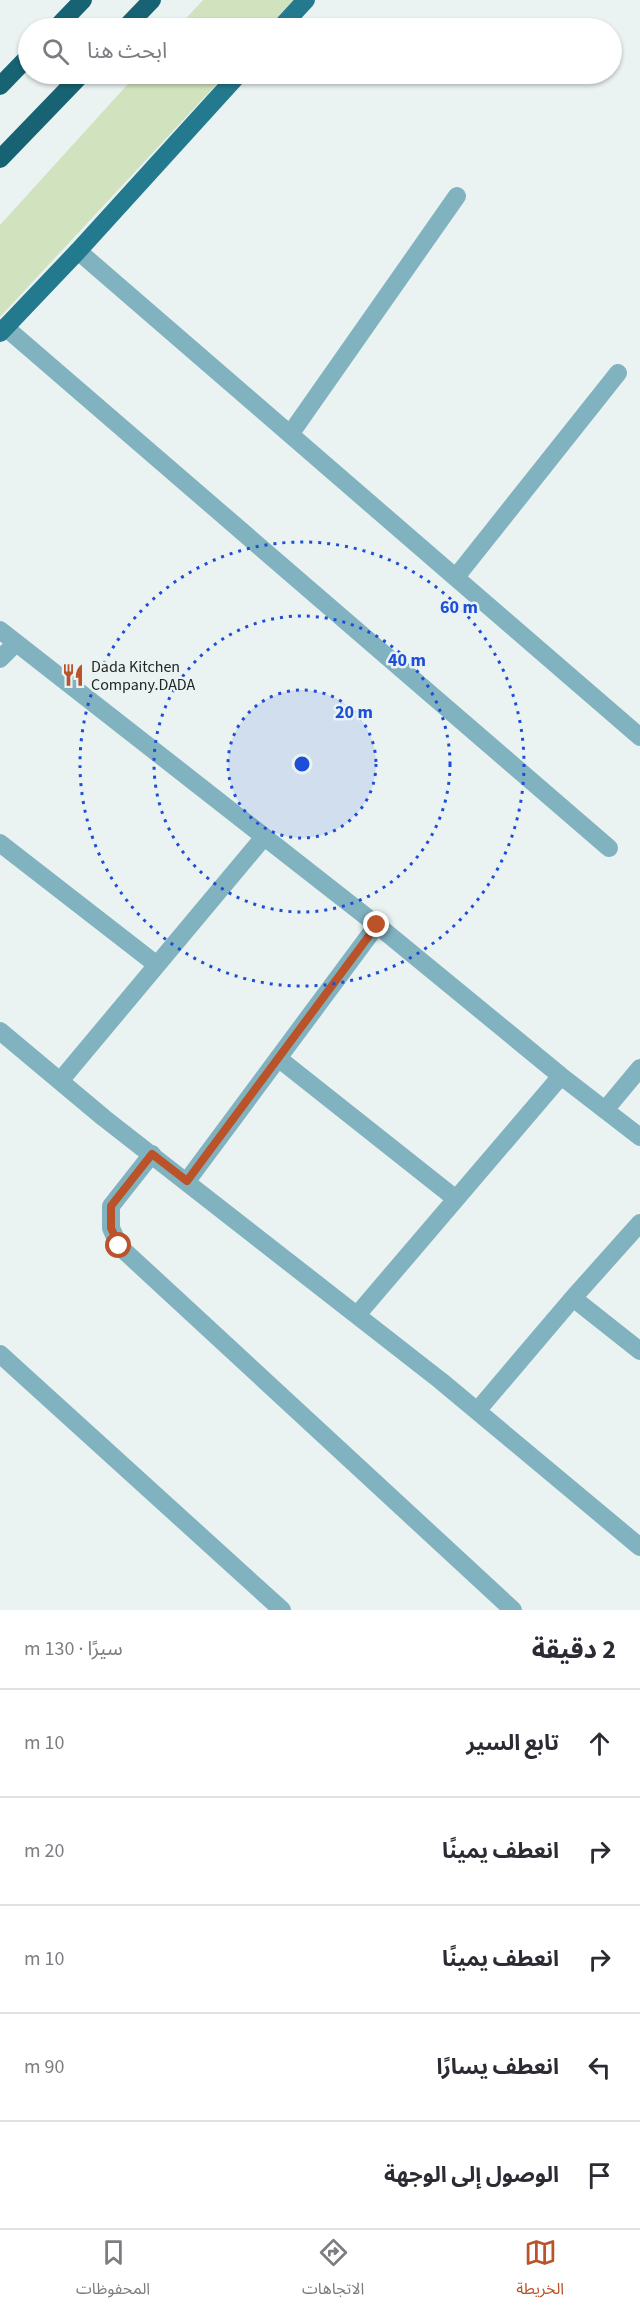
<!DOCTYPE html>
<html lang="ar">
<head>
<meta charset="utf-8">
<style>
	:root { --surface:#fff; --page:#f2f2f3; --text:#2b2b33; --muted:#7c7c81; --line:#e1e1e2; --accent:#ba532a }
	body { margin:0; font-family:"Source Sans 3","Noto Sans Arabic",sans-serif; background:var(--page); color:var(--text); direction:rtl }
	.stop { position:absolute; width:18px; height:18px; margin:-14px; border:4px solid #ba532a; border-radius:50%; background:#fff }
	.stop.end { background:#ba532a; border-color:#fff; box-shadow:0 2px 6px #0008 }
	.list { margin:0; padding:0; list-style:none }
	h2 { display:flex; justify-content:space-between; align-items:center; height:78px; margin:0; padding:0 24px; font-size:26px }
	h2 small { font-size:20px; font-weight:400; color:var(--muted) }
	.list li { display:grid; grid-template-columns:39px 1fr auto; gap:18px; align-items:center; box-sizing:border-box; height:108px; padding:0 24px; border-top:2px solid var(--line) }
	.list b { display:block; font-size:22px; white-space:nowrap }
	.list em { font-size:20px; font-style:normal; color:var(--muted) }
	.icon { flex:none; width:33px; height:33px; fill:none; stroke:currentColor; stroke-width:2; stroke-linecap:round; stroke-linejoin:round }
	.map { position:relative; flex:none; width:640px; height:1610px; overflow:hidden; direction:ltr }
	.search { position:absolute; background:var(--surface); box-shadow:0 2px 4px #0004; left:18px; right:18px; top:18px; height:66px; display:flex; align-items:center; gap:15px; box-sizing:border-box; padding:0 21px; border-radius:33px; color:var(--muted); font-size:22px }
	.sheet { height:618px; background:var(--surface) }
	nav { display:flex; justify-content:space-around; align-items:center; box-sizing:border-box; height:84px; border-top:2px solid var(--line); background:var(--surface); font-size:16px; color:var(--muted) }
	nav a { display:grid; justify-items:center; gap:3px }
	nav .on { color:var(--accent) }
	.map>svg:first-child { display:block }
</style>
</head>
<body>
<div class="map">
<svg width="640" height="1610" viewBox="0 0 640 1610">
	<rect width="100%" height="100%" fill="#eaf3f2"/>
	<!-- green -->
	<path fill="#d1e3be" d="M 203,0 L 294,0 L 267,28 L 177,28 Z
		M 137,74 L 226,74 L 0,317 L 0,225 Z"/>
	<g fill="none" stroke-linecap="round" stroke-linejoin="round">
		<!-- minor -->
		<path stroke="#81b2c0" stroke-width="18" d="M 78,251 L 640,737
			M 5,327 L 609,848
			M 291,433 L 457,196
			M 456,577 L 618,373
			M 0,630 L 377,925 L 561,1076 L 640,1137
			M 0,659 L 15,644
			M 0,843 L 157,965
			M 0,1031 L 104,1118 L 441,1381 L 640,1547
			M 278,1058 L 456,1199
			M 60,1081 L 264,837
			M 605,1110 L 640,1068
			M 152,1154 L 111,1206 L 111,1228 L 119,1246 L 513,1610
			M 187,1181 L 377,925
			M 573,1298 L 640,1351
			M 357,1315 L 561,1076
			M 0,1354 L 282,1610
			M 477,1411 L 573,1298 L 640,1223"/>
		<!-- major -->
		<path stroke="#23798d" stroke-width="18" d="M 280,28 L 306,0
			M 0,333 L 78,251 L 239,74"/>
		<!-- highway -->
		<path stroke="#176373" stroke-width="18" d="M 56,28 L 83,0
			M 125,28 L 152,0
			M 0,86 L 28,57
			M 0,159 L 82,74"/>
	</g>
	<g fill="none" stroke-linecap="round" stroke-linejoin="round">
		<!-- route -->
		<path stroke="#ba532a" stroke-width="8" d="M 119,1246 L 111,1228 L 111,1206 L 152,1154 L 187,1181 L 377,925"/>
	</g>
	<!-- distance rings -->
	<circle cx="302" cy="764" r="74" fill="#1d4ed8" fill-opacity=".12"/>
	<g fill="none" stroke="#1d4ed8" stroke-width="3" stroke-dasharray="3 6">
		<circle cx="302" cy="764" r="74"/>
		<circle cx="302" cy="764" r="148"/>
		<circle cx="302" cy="764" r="222"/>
	</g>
	<!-- icons -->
	<defs>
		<g id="restaurant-bare" transform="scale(1.8)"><path d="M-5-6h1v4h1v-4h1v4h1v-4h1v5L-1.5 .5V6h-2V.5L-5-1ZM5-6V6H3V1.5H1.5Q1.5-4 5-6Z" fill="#ba532a" stroke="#eaf3f2" stroke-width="2.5" paint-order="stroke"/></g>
	</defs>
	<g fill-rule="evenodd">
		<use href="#restaurant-bare" x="73" y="675"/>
	</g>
	<g text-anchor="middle" stroke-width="5" stroke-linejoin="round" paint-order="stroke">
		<!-- poi labels -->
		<g font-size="16" fill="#222525" stroke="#eaf3f2" text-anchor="start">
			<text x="91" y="672">Dada Kitchen<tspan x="91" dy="18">Company.DADA</tspan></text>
		</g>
	</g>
	<circle cx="302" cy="764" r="9" fill="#1d4ed8" stroke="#eaf3f2" stroke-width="3"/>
	<g font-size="18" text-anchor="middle" font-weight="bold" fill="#1d4ed8" stroke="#eaf3f2" stroke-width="5" stroke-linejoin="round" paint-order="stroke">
		<text x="459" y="613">60 m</text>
		<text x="407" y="666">40 m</text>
		<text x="354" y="718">20 m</text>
	</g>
</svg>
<div class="stop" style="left:119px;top:1246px"></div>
<div class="stop end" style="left:377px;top:925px"></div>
<div class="search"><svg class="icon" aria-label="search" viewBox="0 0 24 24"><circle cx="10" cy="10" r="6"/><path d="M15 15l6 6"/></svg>ابحث هنا</div>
</div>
<section class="sheet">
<h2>2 دقيقة<small>سيرًا · 130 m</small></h2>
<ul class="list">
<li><svg class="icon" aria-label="ahead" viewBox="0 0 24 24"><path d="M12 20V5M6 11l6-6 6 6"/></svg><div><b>تابع السير</b></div><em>10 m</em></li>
<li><svg class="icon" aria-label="right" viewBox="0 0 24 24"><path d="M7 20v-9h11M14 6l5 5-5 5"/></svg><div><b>انعطف يمينًا</b></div><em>20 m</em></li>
<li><svg class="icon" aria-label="right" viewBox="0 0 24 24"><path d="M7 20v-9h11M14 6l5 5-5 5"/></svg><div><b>انعطف يمينًا</b></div><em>10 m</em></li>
<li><svg class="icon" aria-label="left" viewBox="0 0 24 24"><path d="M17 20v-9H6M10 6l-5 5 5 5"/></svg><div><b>انعطف يسارًا</b></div><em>90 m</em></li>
<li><svg class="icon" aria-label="arrive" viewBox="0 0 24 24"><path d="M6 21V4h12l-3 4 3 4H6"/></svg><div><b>الوصول إلى الوجهة</b></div></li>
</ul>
</section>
<nav>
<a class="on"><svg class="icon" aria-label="map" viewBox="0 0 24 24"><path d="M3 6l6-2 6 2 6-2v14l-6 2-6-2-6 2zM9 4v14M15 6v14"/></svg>الخريطة</a>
<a><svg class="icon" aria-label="directions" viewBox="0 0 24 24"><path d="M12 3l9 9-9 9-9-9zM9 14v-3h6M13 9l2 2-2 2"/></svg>الاتجاهات</a>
<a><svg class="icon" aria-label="saved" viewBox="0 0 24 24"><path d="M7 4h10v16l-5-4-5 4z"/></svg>المحفوظات</a>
</nav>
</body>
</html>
